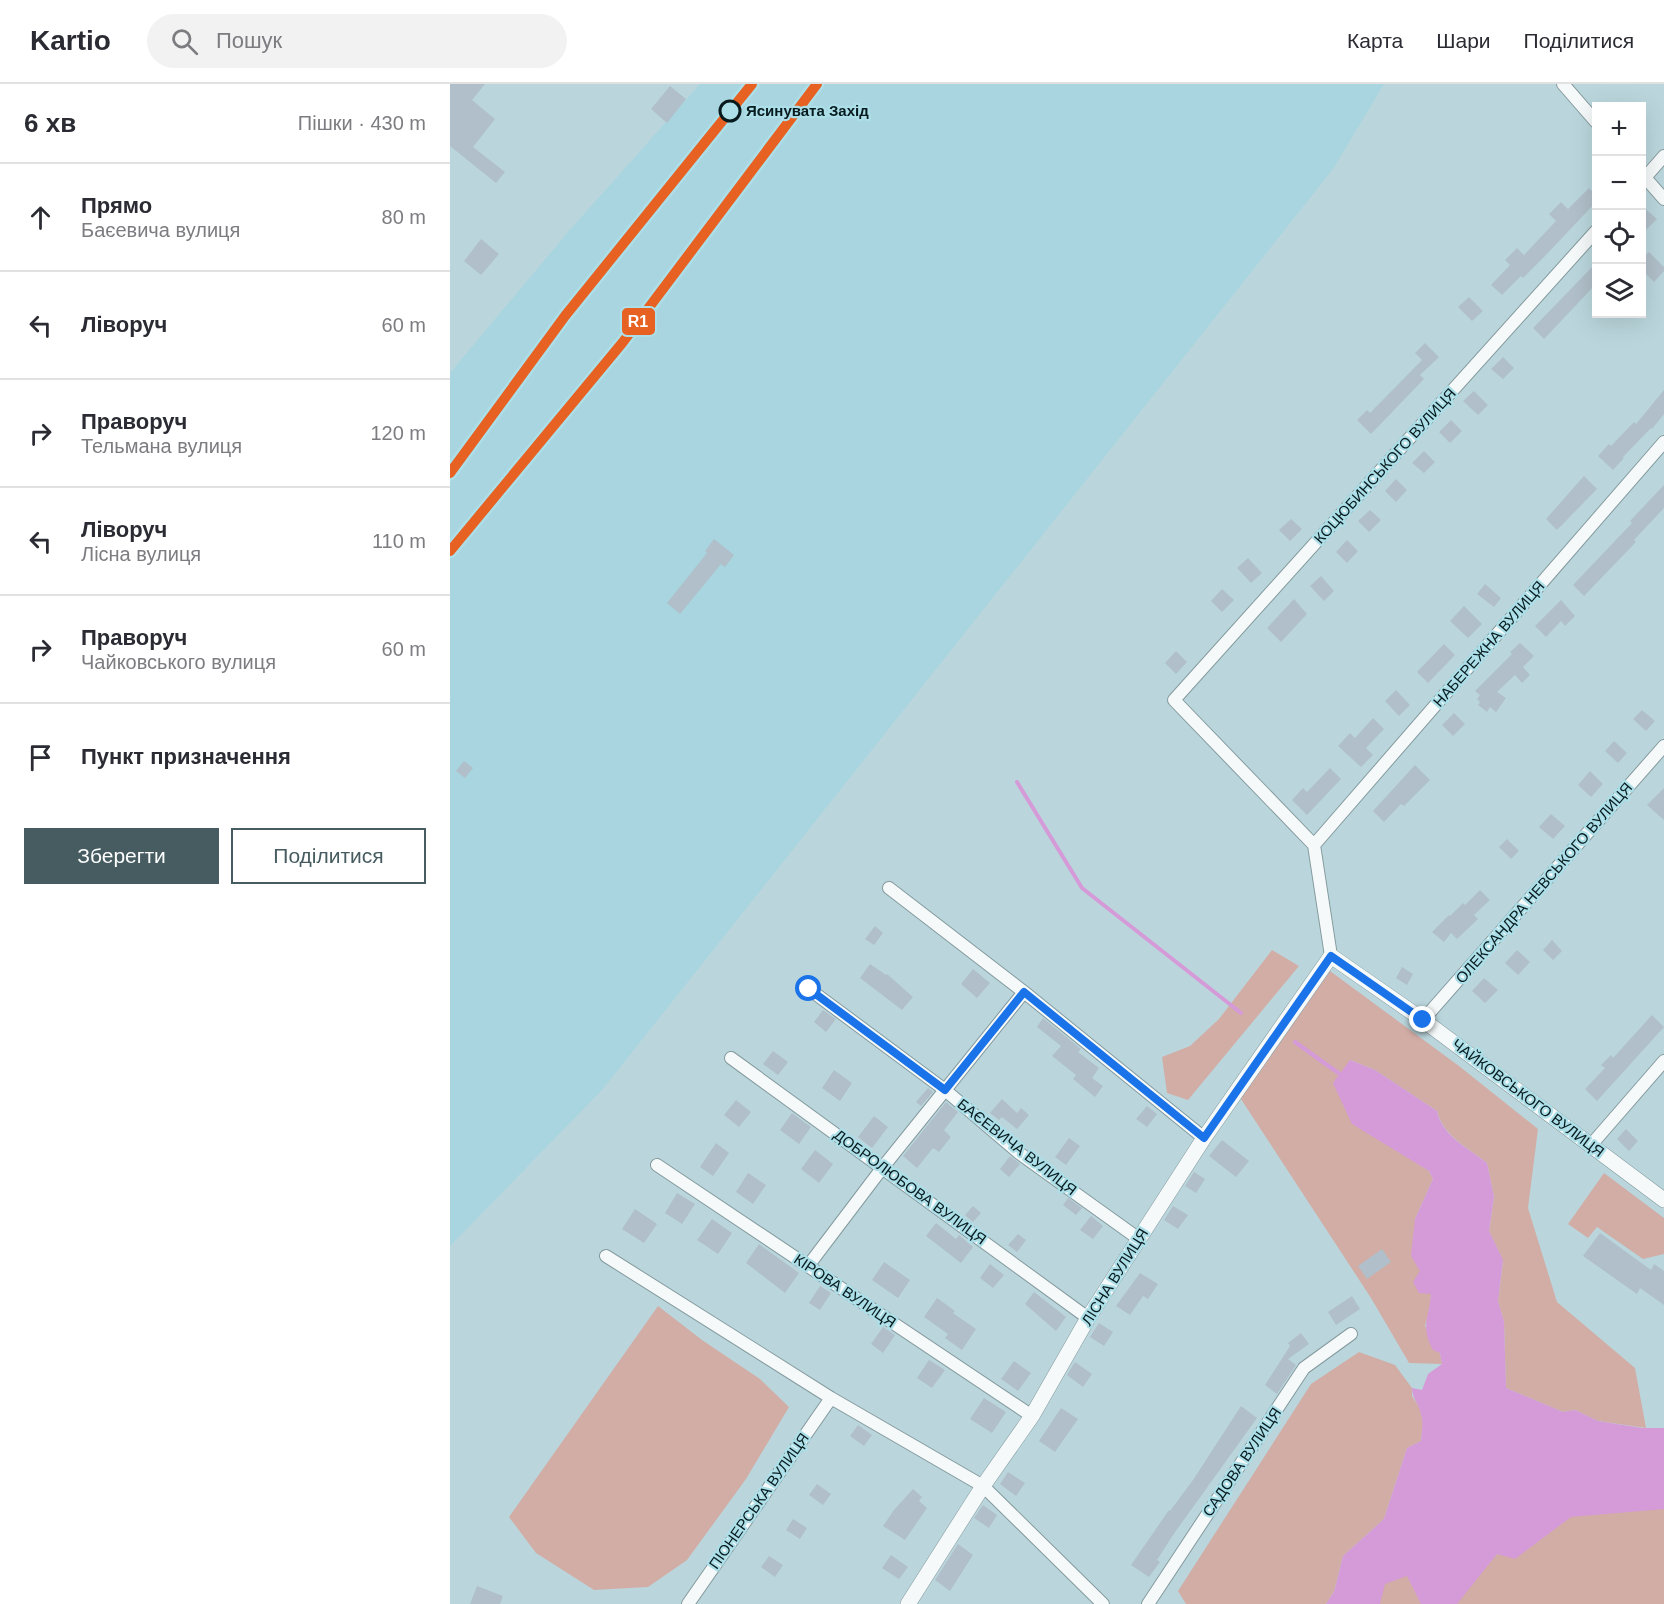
<!DOCTYPE html>
<html lang="uk">
<head>
<meta charset="utf-8">
<style>
	:root { --surface:#fff; --page:#f2f2f3; --text:#2b2b33; --muted:#7c7c81; --line:#e1e1e2; --accent:#465c60 }
	body { margin:0; font-family:Helvetica,sans-serif; background:var(--page); color:var(--text) }
	.controls { position:absolute; right:18px; top:18px; display:grid; overflow:hidden; border-radius:0px; box-shadow:0 6px 24px #0002 }
	.controls button { width:54px; height:54px; display:grid; place-items:center; padding:0; border:0; border-bottom:2px solid var(--line); background:var(--surface); color:var(--text); font:30px sans-serif }
	.stop { position:absolute; width:18px; height:18px; margin:-14px; border:4px solid #1a73e8; border-radius:50%; background:#fff }
	.stop.end { background:#1a73e8; border-color:#fff; box-shadow:0 2px 6px #0008 }
	.list { margin:0; padding:0; list-style:none }
	h2 { display:flex; justify-content:space-between; align-items:center; height:78px; margin:0; padding:0 24px; font-size:26px }
	h2 small { font-size:20px; font-weight:400; color:var(--muted) }
	.list li { display:grid; grid-template-columns:39px 1fr auto; gap:18px; align-items:center; box-sizing:border-box; height:108px; padding:0 24px; border-top:2px solid var(--line) }
	.list b { display:block; font-size:22px; white-space:nowrap }
	.list p { margin:0; font-size:20px; white-space:nowrap; color:var(--muted) }
	.list em { font-size:20px; font-style:normal; color:var(--muted) }
	.actions { display:flex; gap:12px; padding:18px 24px }
	.actions a { flex:1; padding:14px 0; border:2px solid var(--accent); border-radius:0px; text-align:center; font-size:21px; color:var(--accent) }
	.actions .main { background:var(--accent); color:#fff }
	.icon { flex:none; width:33px; height:33px; fill:none; stroke:currentColor; stroke-width:2; stroke-linecap:round; stroke-linejoin:round }
	.map { position:relative; flex:none; width:1214px; height:1520px; overflow:hidden }
	header { display:flex; align-items:center; gap:36px; box-sizing:border-box; height:84px; padding:0 30px; background:var(--surface); border-bottom:2px solid var(--line) }
	header strong { font-size:28px }
	nav { display:flex; gap:33px; margin-inline-start:auto; font-size:21px }
	.search { width:420px; height:54px; background:var(--page); display:flex; align-items:center; gap:15px; box-sizing:border-box; padding:0 21px; border-radius:33px; color:var(--muted); font-size:22px }
	main { display:flex }
	aside { flex:1; background:var(--surface) }
	.map>svg:first-child { display:block }
</style>
</head>
<body>
<header>
<strong>Kartio</strong>
<div class="search"><svg class="icon" aria-label="search" viewBox="0 0 24 24"><circle cx="10" cy="10" r="6"/><path d="M15 15l6 6"/></svg>Пошук</div>
<nav><a>Карта</a><a>Шари</a><a>Поділитися</a></nav>
</header>
<main>
<aside>
<h2>6 хв<small>Пішки · 430 m</small></h2>
<ul class="list">
<li><svg class="icon" aria-label="ahead" viewBox="0 0 24 24"><path d="M12 20V5M6 11l6-6 6 6"/></svg><div><b>Прямо</b><p>Баєевича вулиця</p></div><em>80 m</em></li>
<li><svg class="icon" aria-label="left" viewBox="0 0 24 24"><path d="M17 20v-9H6M10 6l-5 5 5 5"/></svg><div><b>Ліворуч</b></div><em>60 m</em></li>
<li><svg class="icon" aria-label="right" viewBox="0 0 24 24"><path d="M7 20v-9h11M14 6l5 5-5 5"/></svg><div><b>Праворуч</b><p>Тельмана вулиця</p></div><em>120 m</em></li>
<li><svg class="icon" aria-label="left" viewBox="0 0 24 24"><path d="M17 20v-9H6M10 6l-5 5 5 5"/></svg><div><b>Ліворуч</b><p>Лісна вулиця</p></div><em>110 m</em></li>
<li><svg class="icon" aria-label="right" viewBox="0 0 24 24"><path d="M7 20v-9h11M14 6l5 5-5 5"/></svg><div><b>Праворуч</b><p>Чайковського вулиця</p></div><em>60 m</em></li>
<li><svg class="icon" aria-label="arrive" viewBox="0 0 24 24"><path d="M6 21V4h12l-3 4 3 4H6"/></svg><div><b>Пункт призначення</b></div></li>
</ul>
<div class="actions"><a class="main">Зберегти</a><a>Поділитися</a></div>
</aside>
<div class="map">
<svg width="1214" height="1520" viewBox="0 0 1214 1520">
	<rect width="100%" height="100%" fill="#bad6dc"/>
	<!-- built -->
	<path fill="#a8d5df" d="M 250,0 L 934,0 L 883,85 L 152,1006 L 0,1162 L 0,289 L 118,148 Z"/>
	<!-- green -->
	<path fill="#d2ada6" d="M 822,866 L 849,882 L 738,1016 L 717,1009 L 712,973 L 740,962 L 769,935 Z
		M 880,887 L 1009,982 L 1088,1045 L 1078,1124 L 1107,1218 L 1185,1284 L 1196,1344 L 1148,1337 L 1125,1326 L 1113,1328 L 1056,1304 L 1054,1238 L 1048,1217 L 1053,1177 L 1039,1147 L 1044,1113 L 1037,1079 C 1018,1064 993,1052 987,1027 L 925,986 L 900,976 L 945,1065 L 979,1087 L 983,1095 L 965,1135 L 971,1187 L 981,1210 L 980,1227 L 975,1242 L 990,1269 L 992,1280 L 959,1279 L 921,1214 L 787,1009 Z
		M 1154,1089 L 1214,1134 L 1214,1170 L 1193,1175 L 1147,1143 L 1138,1154 L 1118,1140 Z
		M 208,1222 L 252,1256 L 310,1295 L 339,1323 L 296,1395 L 237,1476 L 198,1503 L 144,1506 L 86,1469 L 59,1433 Z
		M 909,1268 L 945,1281 L 962,1304 L 962,1312 L 970,1324 L 973,1338 L 971,1357 L 957,1364 L 934,1435 L 893,1472 L 884,1508 L 876,1520 L 736,1520 L 728,1507 L 861,1300 Z
		M 1214,1414 L 1214,1520 L 898,1520 L 945,1462 Z"/>
	<!-- water -->
	<path fill="#d59ad8" d="M 900,976 L 925,986 L 987,1027 C 992,1052 1018,1064 1037,1079 L 1044,1113 L 1039,1147 L 1053,1176 L 1048,1217 L 1054,1238 L 1056,1304 L 1113,1328 L 1125,1326 L 1148,1337 L 1192,1344 L 1214,1344 L 1214,1425 L 1121,1433 L 1065,1475 L 1047,1470 L 1007,1520 L 971,1520 L 957,1492 L 935,1500 L 930,1520 L 876,1520 L 884,1508 L 893,1472 L 934,1435 L 957,1364 L 971,1357 C 972,1346 974,1337 970,1327 C 968,1318 962,1314 962,1304 L 972,1306 L 978,1290 L 992,1280 L 990,1269 L 983,1266 C 970,1242 979,1235 981,1210 L 969,1209 L 963,1198 L 970,1187 L 961,1172 L 965,1135 L 983,1095 L 979,1087 L 902,1040 L 883,999 Z"/>
	<g fill="none" stroke-linecap="round" stroke-linejoin="round">
		<!-- stream -->
		<path stroke="#d59ad8" stroke-width="4" d="M 567,698 L 632,804 L 791,929
			M 845,958 L 894,993"/>
	</g>
	<!-- building -->
	<path fill="#b0bfc9" d="M 0,0 L 35,0 L 22,16 L 45,35 L 23,63 L 55,88 L 46,99 L 0,62 Z
		M 220,2 L 236,15 L 217,39 L 201,25 Z
		M 1139,104 L 1146,111 L 1146,118 L 1095,172 L 1073,194 L 1071,192 L 1052,211 L 1041,201 L 1060,181 L 1055,176 L 1067,164 L 1074,171 L 1106,137 L 1099,130 L 1111,118 L 1118,125 Z
		M 1191,121 L 1207,135 L 1191,151 Z
		M 31,155 L 49,170 L 31,191 L 14,177 Z
		M 1199,168 L 1214,183 L 1214,187 L 1204,198 L 1191,185 L 1191,175 Z
		M 1146,179 L 1146,200 L 1094,255 L 1083,244 Z
		M 1019,213 L 1033,227 L 1022,237 L 1008,223 Z
		M 975,259 L 989,273 L 970,291 L 974,295 L 921,350 L 907,336 L 917,326 L 920,329 L 972,276 L 965,269 Z
		M 1053,273 L 1064,284 L 1053,295 L 1041,285 Z
		M 1214,306 L 1214,330 L 1202,345 L 1201,344 L 1173,373 L 1174,374 L 1163,386 L 1148,372 L 1159,360 L 1161,362 L 1184,338 L 1186,340 Z
		M 1024,307 L 1038,321 L 1028,331 L 1013,317 Z
		M 1001,336 L 1012,347 L 1000,359 L 989,348 Z
		M 974,367 L 985,378 L 974,389 L 962,379 Z
		M 1134,392 L 1147,405 L 1107,446 L 1096,435 Z
		M 946,395 L 957,406 L 946,418 L 935,407 Z
		M 1214,401 L 1214,424 L 1184,456 L 1186,458 L 1134,512 L 1123,501 L 1182,439 L 1180,437 Z
		M 920,426 L 931,436 L 919,448 L 908,437 Z
		M 841,435 L 852,445 L 840,457 L 829,446 Z
		M 264,455 L 284,471 L 275,483 L 271,480 L 230,530 L 217,519 L 257,469 L 255,467 Z
		M 897,456 L 908,467 L 897,479 L 886,468 Z
		M 798,474 L 812,489 L 801,499 L 787,484 Z
		M 871,492 L 884,507 L 874,517 L 860,502 Z
		M 1035,500 L 1051,514 L 1044,523 L 1027,510 Z
		M 772,505 L 784,516 L 772,528 L 761,517 Z
		M 844,515 L 857,530 L 831,558 L 817,544 Z
		M 1111,516 L 1125,532 L 1115,542 L 1111,537 L 1096,553 L 1085,542 Z
		M 1014,522 L 1032,540 L 1018,554 L 1000,537 Z
		M 1070,559 L 1084,572 L 1073,583 L 1080,591 L 1072,599 L 1065,591 L 1047,608 L 1056,614 L 1046,628 L 1040,623 L 1037,628 L 1028,621 L 1030,618 L 1027,615 L 1030,611 L 1025,607 L 1062,570 L 1060,568 Z
		M 994,560 L 1005,571 L 978,599 L 967,588 Z
		M 726,567 L 737,578 L 726,590 L 715,579 Z
		M 946,606 L 960,621 L 949,632 L 935,617 Z
		M 1192,626 L 1205,637 L 1196,647 L 1183,635 Z
		M 1004,629 L 1015,640 L 1003,652 L 992,641 Z
		M 923,634 L 934,645 L 916,664 L 923,671 L 911,683 L 888,662 L 900,649 L 905,654 Z
		M 1164,657 L 1177,669 L 1168,679 L 1155,667 Z
		M 14,677 L 23,684 L 15,694 L 6,687 Z
		M 965,681 L 980,696 L 954,722 L 951,720 L 934,738 L 923,727 Z
		M 880,684 L 891,695 L 857,731 L 842,716 L 853,704 L 857,708 Z
		M 1140,687 L 1153,700 L 1141,713 L 1128,701 Z
		M 1214,704 L 1214,736 L 1197,721 Z
		M 1101,730 L 1115,742 L 1103,755 L 1089,743 Z
		M 1057,755 L 1069,767 L 1061,775 L 1049,763 Z
		M 1030,806 L 1040,816 L 1024,831 L 1028,835 L 1007,855 L 1001,849 L 994,858 L 982,848 L 999,831 L 1000,832 L 1013,819 L 1015,821 Z
		M 425,842 L 433,849 L 424,861 L 415,855 Z
		M 1102,856 L 1112,867 L 1103,876 L 1093,866 Z
		M 1067,866 L 1080,878 L 1068,891 L 1055,879 Z
		M 420,880 L 436,891 L 437,890 L 463,913 L 452,926 L 410,894 Z
		M 952,883 L 963,890 L 957,901 L 946,894 Z
		M 523,885 L 540,899 L 527,914 L 511,900 Z
		M 1034,894 L 1048,906 L 1035,919 L 1022,907 Z
		M 373,926 L 386,935 L 376,948 L 364,938 Z
		M 1202,931 L 1214,943 L 1147,1017 L 1135,1005 L 1155,984 L 1151,981 L 1161,971 L 1163,974 Z
		M 593,934 L 631,965 L 628,968 L 649,984 L 642,994 L 653,1002 L 645,1013 L 623,995 L 626,991 L 602,972 L 611,962 L 587,943 Z
		M 323,967 L 338,978 L 328,991 L 313,980 Z
		M 384,986 L 402,999 L 390,1017 L 372,1004 Z
		M 478,1004 L 483,1008 L 471,1022 L 466,1018 Z
		M 552,1015 L 567,1029 L 571,1024 L 579,1031 L 567,1045 L 552,1033 L 549,1036 L 540,1029 Z
		M 286,1016 L 301,1028 L 289,1043 L 274,1031 Z
		M 496,1018 L 508,1028 L 494,1046 L 501,1053 L 489,1068 L 483,1064 L 467,1084 L 453,1072 Z
		M 697,1022 L 707,1030 L 697,1043 L 686,1035 Z
		M 342,1029 L 361,1043 L 349,1060 L 330,1046 Z
		M 424,1032 L 438,1043 L 422,1064 L 408,1053 Z
		M 1176,1045 L 1188,1057 L 1179,1067 L 1167,1055 Z
		M 619,1054 L 630,1062 L 616,1081 L 605,1073 Z
		M 772,1056 L 799,1077 L 786,1093 L 759,1072 Z
		M 266,1059 L 279,1069 L 263,1092 L 250,1083 Z
		M 365,1066 L 383,1080 L 369,1099 L 351,1085 Z
		M 560,1072 L 570,1080 L 559,1093 L 550,1085 Z
		M 744,1088 L 755,1095 L 746,1109 L 735,1102 Z
		M 298,1089 L 316,1101 L 303,1120 L 286,1108 Z
		M 227,1109 L 245,1120 L 232,1140 L 215,1129 Z
		M 618,1114 L 632,1124 L 626,1131 L 613,1121 Z
		M 523,1122 L 531,1129 L 523,1138 L 515,1131 Z
		M 723,1122 L 738,1131 L 728,1145 L 714,1136 Z
		M 185,1125 L 207,1140 L 194,1159 L 172,1145 Z
		M 641,1132 L 653,1142 L 643,1155 L 630,1146 Z
		M 262,1135 L 282,1149 L 268,1170 L 247,1156 Z
		M 486,1139 L 506,1155 L 509,1151 L 523,1163 L 511,1179 L 476,1152 Z
		M 1150,1149 L 1201,1186 L 1204,1180 L 1214,1187 L 1214,1221 L 1190,1204 L 1187,1210 L 1133,1172 Z
		M 568,1150 L 576,1156 L 567,1168 L 558,1161 Z
		M 309,1160 L 349,1189 L 335,1209 L 296,1179 Z
		M 932,1165 L 941,1178 L 917,1195 L 908,1182 Z
		M 434,1178 L 460,1196 L 448,1214 L 422,1196 Z
		M 540,1180 L 554,1191 L 543,1204 L 530,1194 Z
		M 690,1189 L 708,1200 L 698,1215 L 693,1212 L 680,1231 L 666,1222 Z
		M 370,1202 L 381,1209 L 370,1226 L 359,1219 Z
		M 584,1208 L 616,1233 L 606,1247 L 575,1220 Z
		M 902,1212 L 910,1225 L 886,1241 L 878,1228 Z
		M 487,1214 L 505,1227 L 503,1229 L 526,1245 L 512,1266 L 495,1254 L 498,1250 L 474,1233 Z
		M 649,1239 L 663,1248 L 654,1262 L 640,1253 Z
		M 433,1243 L 445,1251 L 433,1269 L 421,1260 Z
		M 851,1249 L 859,1260 L 838,1275 L 846,1281 L 827,1310 L 815,1301 L 840,1262 L 838,1259 Z
		M 479,1276 L 495,1286 L 482,1304 L 467,1294 Z
		M 564,1277 L 581,1289 L 568,1307 L 551,1295 Z
		M 625,1278 L 642,1290 L 633,1303 L 617,1291 Z
		M 534,1314 L 556,1328 L 542,1349 L 520,1335 Z
		M 791,1322 L 807,1334 L 723,1451 L 707,1476 L 710,1478 L 699,1493 L 681,1481 L 719,1426 L 720,1427 L 743,1396 Z
		M 611,1324 L 628,1335 L 605,1368 L 589,1357 Z
		M 408,1341 L 422,1351 L 414,1362 L 400,1352 Z
		M 558,1388 L 575,1399 L 566,1412 L 550,1400 Z
		M 367,1400 L 381,1410 L 373,1421 L 359,1411 Z
		M 463,1405 L 472,1413 L 469,1417 L 477,1424 L 455,1456 L 433,1442 L 444,1426 Z
		M 533,1421 L 547,1431 L 539,1444 L 524,1434 Z
		M 343,1435 L 357,1444 L 350,1455 L 336,1446 Z
		M 508,1460 L 523,1471 L 500,1507 L 485,1496 Z
		M 441,1471 L 458,1483 L 449,1495 L 432,1484 Z
		M 319,1472 L 333,1481 L 325,1493 L 311,1483 Z
		M 27,1502 L 53,1512 L 50,1520 L 20,1520 Z"/>
	<g fill="none" stroke-linecap="round" stroke-linejoin="round">
		<!-- minor casing -->
		<g stroke="#849a9e" stroke-width="14">
			<path id="minor" d="M 1113,0 L 1146,38
				M 1192,90 L 1214,115
				M 1192,97 L 1214,72
				M 864,761 L 1214,358
				M 439,804 L 574,908 L 754,1054
				M 881,872 L 864,761 L 724,616 L 1146,147
				M 359,905 L 495,1006 L 569,1069 L 689,1155
				M 973,936 L 1214,662
				M 281,974 L 638,1234
				M 1141,1061 L 1214,977
				M 207,1081 L 582,1332
				M 156,1172 L 381,1314 L 533,1402 L 653,1520
				M 358,1182 L 433,1083 L 574,908
				M 238,1520 L 381,1314
				M 698,1520 L 854,1284 L 901,1250"/>
		</g>
		<!-- tertiary casing -->
		<g stroke="#849a9e" stroke-width="16">
			<path id="tertiary" d="M 458,1520 L 533,1402 L 582,1332 L 638,1234 L 754,1054 L 881,872 L 973,936 L 1214,1116"/>
		</g>
		<!-- minor -->
		<use href="#minor" stroke="#f5f9fa" stroke-width="12"/>
		<!-- tertiary -->
		<use href="#tertiary" stroke="#f5f9fa" stroke-width="15"/>
		<!-- rail-1 casing -->
		<g stroke="#addfe9" stroke-width="15">
			<path id="rail-1" d="M 0,389 L 115,232 L 302,0
				M 0,467 L 173,258 L 367,0"/>
		</g>
		<!-- rail-1 -->
		<use href="#rail-1" stroke="#e66122" stroke-width="10"/>
	</g>
	<g fill="none" stroke-linecap="round" stroke-linejoin="round">
		<!-- route -->
		<path stroke="#1a73e8" stroke-width="8" d="M 359,905 L 495,1006 L 574,908 L 754,1054 L 881,872 L 973,936"/>
	</g>
	<!-- markers -->
	<circle fill="#addfe9" stroke="#071b1e" stroke-width="3" cx="280" cy="27" r="10"/>
	<g text-anchor="middle" stroke-width="4.5" stroke-linejoin="round" paint-order="stroke">
		<!-- stop labels -->
		<g font-size="15" font-weight="bold" fill="#071b1e" stroke="#addfe9" text-anchor="start">
			<text x="296" y="32">Ясинувата Захід</text>
		</g>
		<!-- street labels -->
		<g font-size="15" fill="#071b1e" stroke="#addfe9">
			<text transform="translate(935 382) rotate(-48)" y="5">КОЦЮБИНСЬКОГО ВУЛИЦЯ</text>
			<text transform="translate(1039 560) rotate(-49)" y="5">НАБЕРЕЖНА ВУЛИЦЯ</text>
			<text transform="translate(1094 799) rotate(-49)" y="5">ОЛЕКСАНДРА НЕВСЬКОГО ВУЛИЦЯ</text>
			<text transform="translate(1078 1014) rotate(37)" y="5">ЧАЙКОВСЬКОГО ВУЛИЦЯ</text>
			<text transform="translate(567 1063) rotate(38)" y="5">БАЄЕВИЧА ВУЛИЦЯ</text>
			<text transform="translate(460 1103) rotate(36)" y="5">ДОБРОЛЮБОВА ВУЛИЦЯ</text>
			<text transform="translate(665 1193) rotate(-58)" y="5">ЛІСНА ВУЛИЦЯ</text>
			<text transform="translate(395 1207) rotate(34)" y="5">КІРОВА ВУЛИЦЯ</text>
			<text transform="translate(792 1378) rotate(-56)" y="5">САДОВА ВУЛИЦЯ</text>
			<text transform="translate(309 1417) rotate(-55)" y="5">ПІОНЕРСЬКА ВУЛИЦЯ</text>
		</g>
	</g>
	<rect stroke="#addfe9" stroke-width="2" x="171" y="223" width="35" height="29" rx="6" fill="#e66122"/>
	<g font-size="16" text-anchor="middle" font-weight="bold" fill="#fff">
		<text x="188" y="243">R1</text>
	</g>
</svg>
<div class="controls">
<button>+</button>
<button>−</button>
<button><svg class="icon" aria-label="locate" viewBox="0 0 24 24"><circle cx="12" cy="12" r="6"/><path d="M12 2v4M12 18v4M2 12h4M18 12h4"/></svg></button>
<button><svg class="icon" aria-label="layers" viewBox="0 0 24 24"><path d="M12 4l9 5-9 5-9-5zM3 14l9 5 9-5"/></svg></button>
</div>
<div class="stop" style="left:359px;top:905px"></div>
<div class="stop end" style="left:973px;top:936px"></div>
</div>
</main>
</body>
</html>
